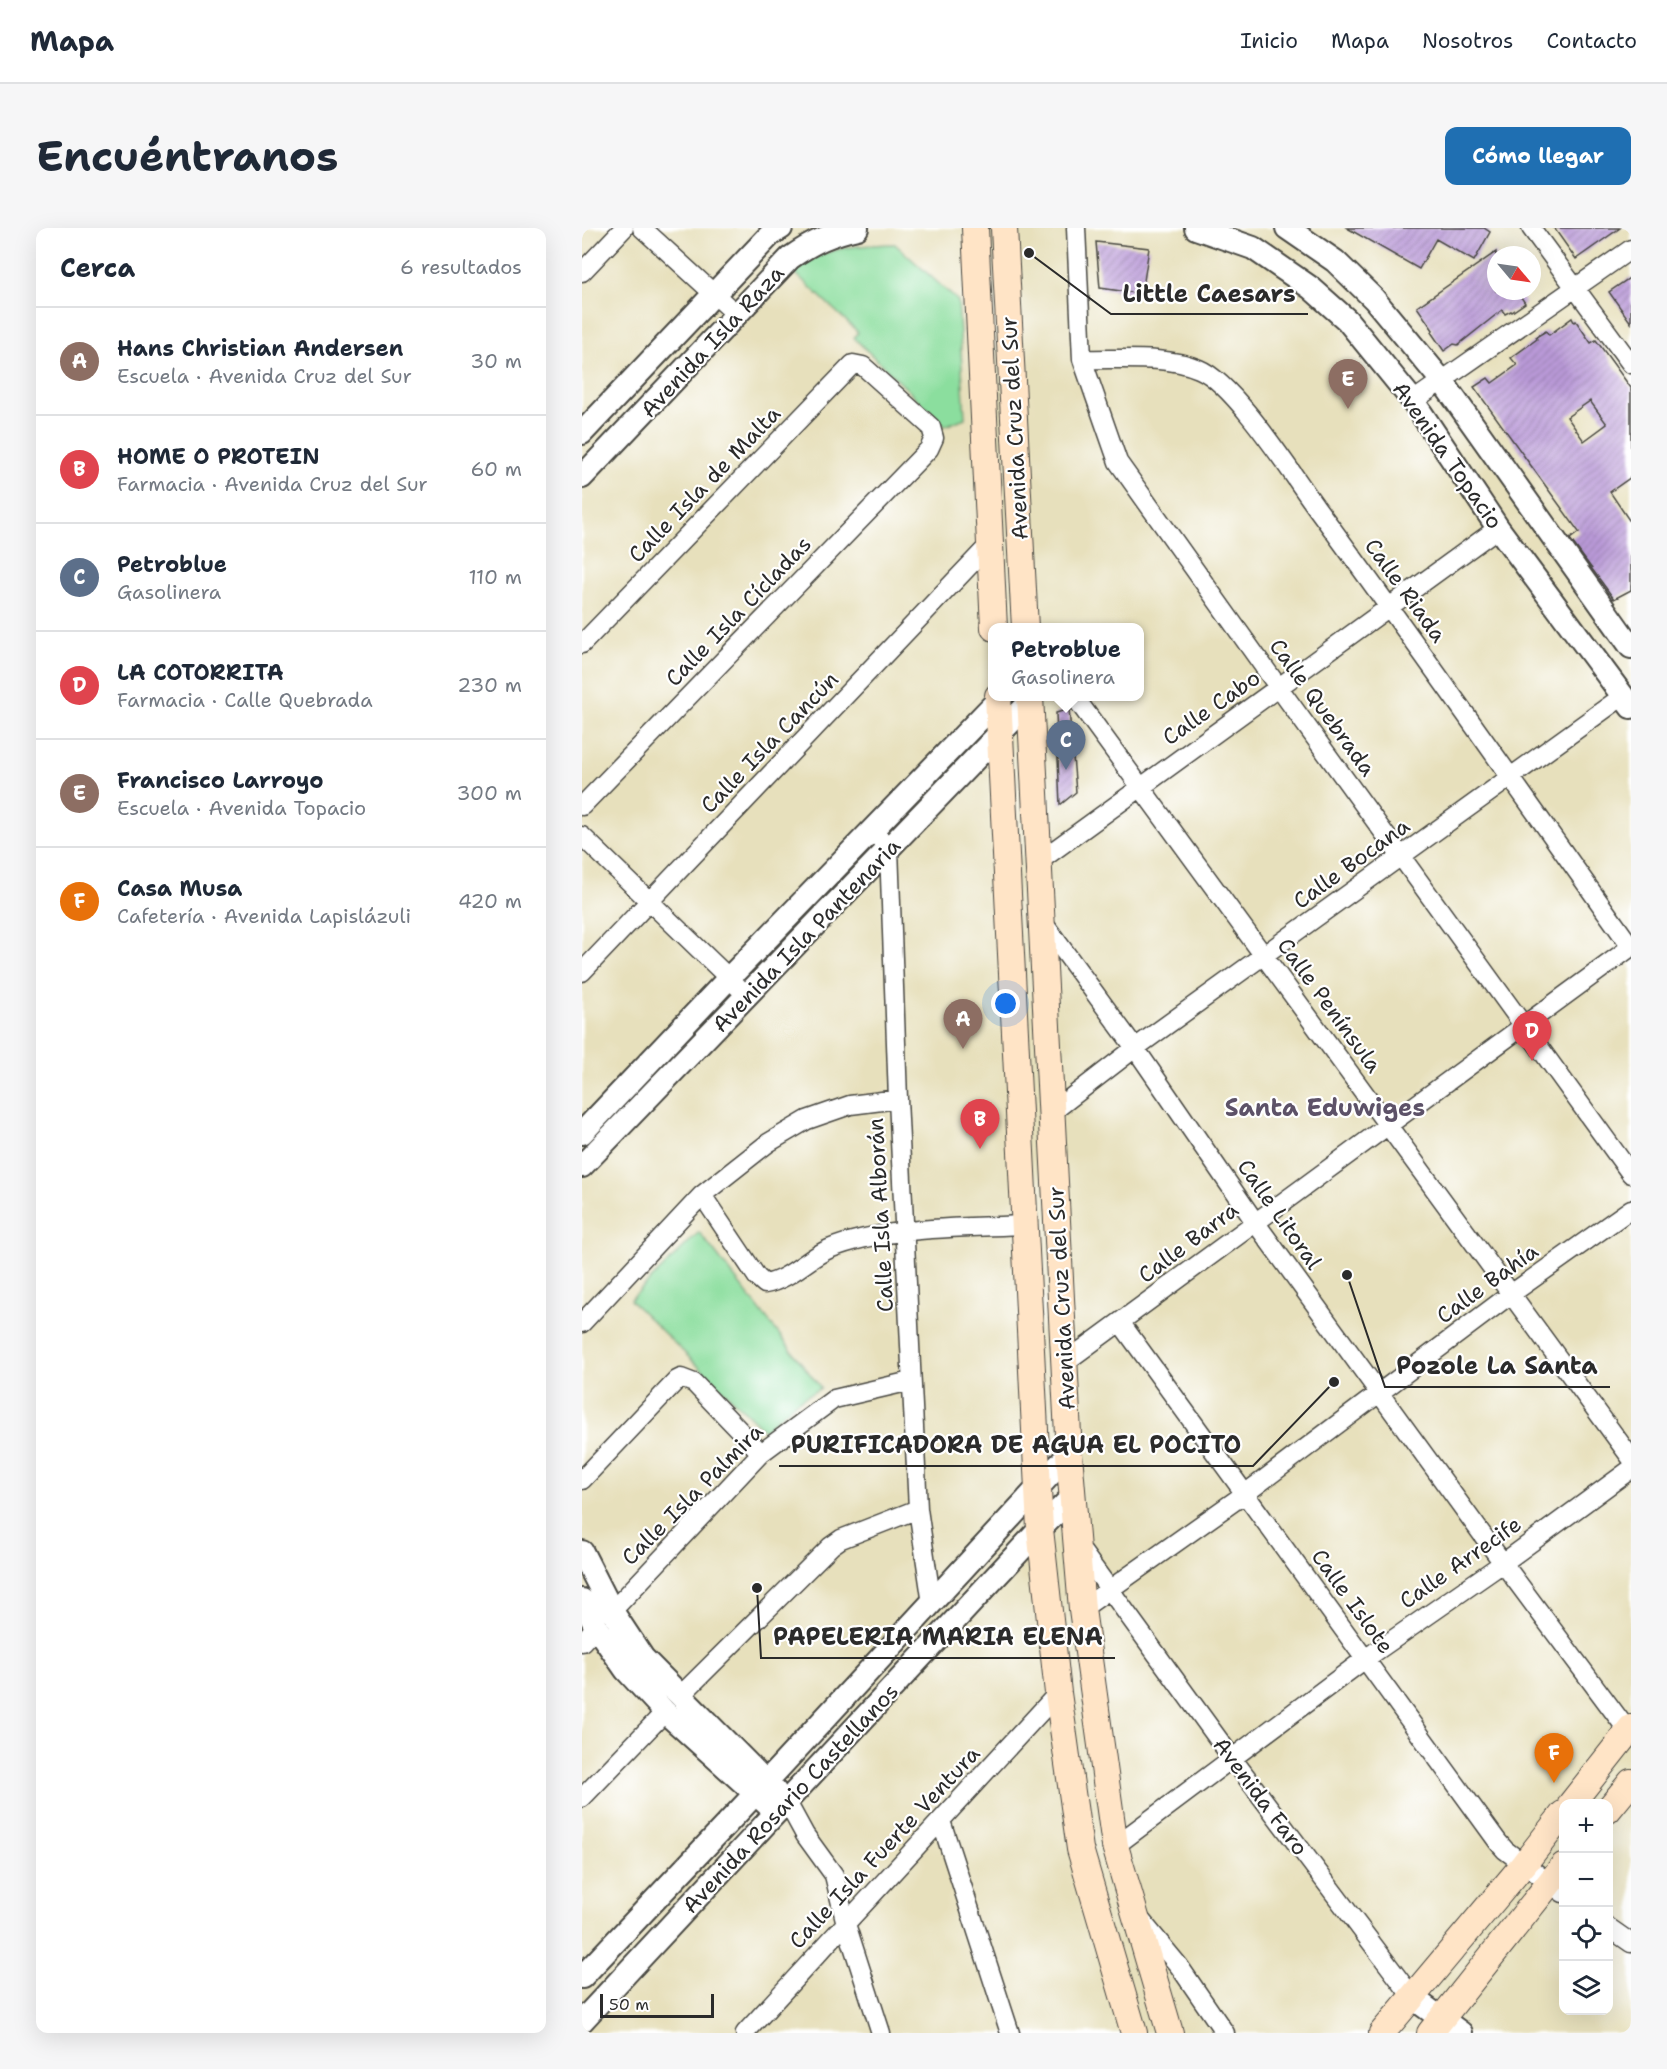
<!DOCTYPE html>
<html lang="es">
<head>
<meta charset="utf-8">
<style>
	:root { --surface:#fff; --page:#f6f6f7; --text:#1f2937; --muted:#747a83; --line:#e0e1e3; --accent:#1f6fb2 }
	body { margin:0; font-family:"Shantell Sans",sans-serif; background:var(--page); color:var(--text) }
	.controls { position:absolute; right:18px; bottom:18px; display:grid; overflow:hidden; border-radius:12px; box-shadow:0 6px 24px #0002 }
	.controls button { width:54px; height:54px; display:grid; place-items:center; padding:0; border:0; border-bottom:2px solid var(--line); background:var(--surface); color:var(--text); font:30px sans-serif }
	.compass { position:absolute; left:905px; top:18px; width:54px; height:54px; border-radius:50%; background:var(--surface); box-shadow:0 6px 24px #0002; rotate:119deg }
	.scale { position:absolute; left:18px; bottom:15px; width:114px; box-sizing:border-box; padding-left:6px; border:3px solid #2b2b2b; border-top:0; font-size:16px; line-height:21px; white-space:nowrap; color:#2b2b2b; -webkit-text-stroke:4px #fff; paint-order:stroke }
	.you { position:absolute; left:424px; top:776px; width:21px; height:21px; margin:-15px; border:4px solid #fff; border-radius:50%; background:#1a73e8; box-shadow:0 0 0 9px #1a73e833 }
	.badge { display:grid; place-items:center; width:39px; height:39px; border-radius:50%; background:var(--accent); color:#fff; font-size:20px; font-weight:700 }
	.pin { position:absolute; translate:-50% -50px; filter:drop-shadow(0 2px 3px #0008) }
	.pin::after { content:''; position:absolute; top:32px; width:21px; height:18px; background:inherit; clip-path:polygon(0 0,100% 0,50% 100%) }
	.popup { position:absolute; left:406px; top:395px; width:156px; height:78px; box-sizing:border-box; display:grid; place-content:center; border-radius:12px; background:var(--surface); filter:drop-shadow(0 2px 4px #0005); font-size:20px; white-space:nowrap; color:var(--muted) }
	.popup b { font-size:22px; color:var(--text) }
	.popup::after { content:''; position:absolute; left:50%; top:100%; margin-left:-12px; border:12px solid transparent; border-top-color:var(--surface) }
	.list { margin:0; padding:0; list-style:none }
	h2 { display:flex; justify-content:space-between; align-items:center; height:78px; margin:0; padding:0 24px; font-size:26px }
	h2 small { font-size:20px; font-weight:400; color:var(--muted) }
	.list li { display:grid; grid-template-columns:39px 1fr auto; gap:18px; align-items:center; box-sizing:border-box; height:108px; padding:0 24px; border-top:2px solid var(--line) }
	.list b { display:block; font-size:22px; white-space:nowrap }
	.list p { margin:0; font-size:20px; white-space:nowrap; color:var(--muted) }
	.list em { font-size:20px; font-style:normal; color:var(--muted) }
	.icon { flex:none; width:33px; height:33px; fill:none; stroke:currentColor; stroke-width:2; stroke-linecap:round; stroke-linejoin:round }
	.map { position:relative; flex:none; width:1049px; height:1805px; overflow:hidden; border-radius:12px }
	header { display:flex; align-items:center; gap:36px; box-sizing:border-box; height:84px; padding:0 30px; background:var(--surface); border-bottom:2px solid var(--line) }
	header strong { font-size:28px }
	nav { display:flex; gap:33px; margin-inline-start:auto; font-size:21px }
	.intro { display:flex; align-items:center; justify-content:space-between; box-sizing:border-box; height:144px; padding:0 36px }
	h1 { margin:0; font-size:42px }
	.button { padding:15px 27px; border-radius:12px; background:var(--accent); color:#fff; font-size:21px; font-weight:700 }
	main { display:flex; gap:36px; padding:0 36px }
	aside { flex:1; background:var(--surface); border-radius:12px; box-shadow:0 6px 24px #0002 }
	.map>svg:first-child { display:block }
</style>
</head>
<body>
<header>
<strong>Mapa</strong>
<nav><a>Inicio</a><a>Mapa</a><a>Nosotros</a><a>Contacto</a></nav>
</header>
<div class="intro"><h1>Encuéntranos</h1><a class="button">Cómo llegar</a></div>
<main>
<aside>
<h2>Cerca<small>6 resultados</small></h2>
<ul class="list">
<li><span class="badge" style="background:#8d6e63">A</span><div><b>Hans Christian Andersen</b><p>Escuela · Avenida Cruz del Sur</p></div><em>30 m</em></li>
<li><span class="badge" style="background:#e0444e">B</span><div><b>HOME O PROTEIN</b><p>Farmacia · Avenida Cruz del Sur</p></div><em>60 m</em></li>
<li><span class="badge" style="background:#5c6f8a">C</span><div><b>Petroblue</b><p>Gasolinera</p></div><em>110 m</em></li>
<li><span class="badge" style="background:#e0444e">D</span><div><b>LA COTORRITA</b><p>Farmacia · Calle Quebrada</p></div><em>230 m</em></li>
<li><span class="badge" style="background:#8d6e63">E</span><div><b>Francisco Larroyo</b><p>Escuela · Avenida Topacio</p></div><em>300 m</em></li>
<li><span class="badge" style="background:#e8710a">F</span><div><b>Casa Musa</b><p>Cafetería · Avenida Lapislázuli</p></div><em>420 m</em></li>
</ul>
</aside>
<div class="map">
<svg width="1049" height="1805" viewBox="0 0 1049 1805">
	<defs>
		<pattern id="building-hatch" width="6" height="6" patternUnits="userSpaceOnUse" patternTransform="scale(1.5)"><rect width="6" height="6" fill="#ba9ad8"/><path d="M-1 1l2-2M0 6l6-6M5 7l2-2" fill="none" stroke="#977eaf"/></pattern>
	</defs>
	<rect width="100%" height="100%" fill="#fff"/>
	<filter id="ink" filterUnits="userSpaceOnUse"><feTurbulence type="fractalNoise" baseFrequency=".0167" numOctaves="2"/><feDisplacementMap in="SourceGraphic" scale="12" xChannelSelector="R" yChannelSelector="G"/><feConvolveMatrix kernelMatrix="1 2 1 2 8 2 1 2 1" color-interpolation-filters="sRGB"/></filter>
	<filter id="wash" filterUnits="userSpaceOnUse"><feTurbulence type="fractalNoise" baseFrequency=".008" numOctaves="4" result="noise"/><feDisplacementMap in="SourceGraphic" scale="24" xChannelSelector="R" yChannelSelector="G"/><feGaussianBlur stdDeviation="1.35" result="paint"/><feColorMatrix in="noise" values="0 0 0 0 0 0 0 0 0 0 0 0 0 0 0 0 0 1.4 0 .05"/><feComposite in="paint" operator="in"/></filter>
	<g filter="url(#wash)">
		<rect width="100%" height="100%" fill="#e7e0bc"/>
		<!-- park -->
		<path fill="#8bde9e" stroke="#5b8464" stroke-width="1.5" d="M 313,16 L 376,73 L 383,190 L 363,198 L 272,110 L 276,104 L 212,44 C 239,18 277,17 313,16 Z
			M 117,1004 L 239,1160 L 215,1173 L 182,1202 L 48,1072 Z"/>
		<g id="blocks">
			<!-- building -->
			<path fill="url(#building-hatch)" fill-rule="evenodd" d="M 765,0 L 902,0 L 908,4 L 892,33 L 854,11 L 837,41 Z
				M 972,0 L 1038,0 L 994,31 Z
				M 514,14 L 567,20 L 560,66 L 518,60 Z
				M 914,24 L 914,63 L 935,63 L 943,75 L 930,84 L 929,83 L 923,86 L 920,82 L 876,117 L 872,116 L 862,123 L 849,104 L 851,102 L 835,79 Z
				M 1049,49 L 1049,95 L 1027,64 Z
				M 990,90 L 992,94 L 994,93 L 1009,115 L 1014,112 L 1049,160 L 1049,249 L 1028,264 L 1049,295 L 1049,362 L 1032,371 L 988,311 L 997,304 L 892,159 L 906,150 L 910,155 L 935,137 L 929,130 L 955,111 L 954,109 L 964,103 L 967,107 ZM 1008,173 L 1025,196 L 1002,213 L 985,189 Z
				M 487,481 L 494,564 L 478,577 L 474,485 Z"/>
		</g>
	</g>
	<g filter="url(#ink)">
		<use href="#blocks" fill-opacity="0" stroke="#474641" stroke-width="1.5"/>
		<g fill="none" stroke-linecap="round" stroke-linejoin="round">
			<!-- minor casing -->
			<g stroke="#474641" stroke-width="21">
				<path id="minor" d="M 60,0 L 155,87
					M 494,0 L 500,131 L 536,234 L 697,460 L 1049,946
					M 949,0 L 1049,136
					M 0,44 L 42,0
					M 831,173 L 1049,21
					M 0,416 L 271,136 L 281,138 L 349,199 L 352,210 L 347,221 L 0,578
					M 492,468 L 1049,1230
					M 290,602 L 307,620 L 316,871 L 336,1281 L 350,1376
					M 0,608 L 156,759
					M 456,634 L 916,300
					M 460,693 L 553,820 L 673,994 L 921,1335 L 1049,1507
					M 0,744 L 408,316
					M 469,885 L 553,820 L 1041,468
					M 120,967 L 175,1049 L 183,1056 C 207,1052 226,1030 247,1021 C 303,998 382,1000 443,997
					M 538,1094 L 916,1614 L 923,1622 L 981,1665
					M 0,1095 L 120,967 L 186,915 L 225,892 L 268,877 L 316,871
					M 482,1135 L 1049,719 C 944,572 841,424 734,279 C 710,246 652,155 617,141 C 584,127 536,132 500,131
					M 0,1252 L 95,1152 L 99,1150 L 112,1155 L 179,1225
					M 496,1318 L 650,1530 L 831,1770
					M 500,1381 L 664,1265 L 929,1066 L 1049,981
					M 30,1383 L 179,1225 L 252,1171 L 329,1153
					M 0,1414 L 14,1399
					M 98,1468 L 249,1318 L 259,1311 L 336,1281
					M 0,1570 L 83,1484
					M 205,1574 L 223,1607 L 252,1647 L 264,1696 L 299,1805
					M 359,1593 L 428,1805
					M 533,1618 L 783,1431 L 921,1335 L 1049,1241
					M 558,1691 L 597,1738 L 643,1805
					M 1026,1699 L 1049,1715
					M 163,1805 L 476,1465"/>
			</g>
			<!-- tertiary casing -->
			<g stroke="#474641" stroke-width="26">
				<path id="tertiary" d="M 614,0 L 671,20 L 729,60 L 765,92 L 831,173 L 916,300 L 1049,479
					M 705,0 L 753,33 L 792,71 L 860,153 L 1049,419
					M 0,205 L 189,6 L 199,0
					M 0,249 L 208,30 C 231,14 248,6 275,0
					M 0,905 L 147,750 L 420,468
					M 0,938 L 448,474
					M 0,1324 L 30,1383 L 61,1430 L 193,1563
					M 0,1372 L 14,1399 L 44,1442 L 83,1484 L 185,1576
					M 0,1749 L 173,1566 L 487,1226
					M 831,1770 L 879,1805
					M 0,1793 L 458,1301 L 490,1269"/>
			</g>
			<!-- secondary casing -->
			<g stroke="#474641" stroke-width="28">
				<path id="secondary" d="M 393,0 L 412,400
					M 422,0 L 443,400
					M 416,468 L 458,1301 L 476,1465 L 498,1621 L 552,1805
					M 448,468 L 487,1226 L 500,1381 L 533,1618 L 588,1805
					M 989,1576 L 1049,1500
					M 1026,1582 L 1049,1554
					M 800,1805 L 942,1636 L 981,1586
					M 848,1805 L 981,1638"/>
			</g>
			<!-- minor -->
			<use href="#minor" stroke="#fff" stroke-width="18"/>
			<!-- tertiary -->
			<use href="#tertiary" stroke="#fff" stroke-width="22"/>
			<!-- secondary -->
			<use href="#secondary" stroke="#ffe4c6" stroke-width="26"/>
		</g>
	</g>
	<g text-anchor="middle" stroke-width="4.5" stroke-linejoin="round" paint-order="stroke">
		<!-- street labels -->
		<g font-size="22" fill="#2b2b2b" stroke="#fff">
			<text transform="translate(130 113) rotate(-47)" y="8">Avenida Isla Raza</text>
			<text transform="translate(432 200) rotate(-93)" y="8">Avenida Cruz del Sur</text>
			<text transform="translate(866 227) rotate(55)" y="8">Avenida Topacio</text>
			<text transform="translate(122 256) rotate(-46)" y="8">Calle Isla de Malta</text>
			<text transform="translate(824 362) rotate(54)" y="8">Calle Riada</text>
			<text transform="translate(156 383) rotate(-46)" y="8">Calle Isla Cícladas</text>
			<text transform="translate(629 479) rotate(-35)" y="8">Calle Cabo</text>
			<text transform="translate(741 479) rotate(54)" y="8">Calle Quebrada</text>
			<text transform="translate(187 514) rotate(-46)" y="8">Calle Isla Cancún</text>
			<text transform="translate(769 635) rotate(-36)" y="8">Calle Bocana</text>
			<text transform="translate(224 707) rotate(-46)" y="8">Avenida Isla Pantenaria</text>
			<text transform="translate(748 777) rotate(54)" y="8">Calle Península</text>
			<text transform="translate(698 986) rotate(55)" y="8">Calle Litoral</text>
			<text transform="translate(298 987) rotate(-93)" y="8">Calle Isla Alborán</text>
			<text transform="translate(606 1014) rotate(-37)" y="8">Calle Barra</text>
			<text transform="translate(905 1055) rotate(-36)" y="8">Calle Bahía</text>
			<text transform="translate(479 1070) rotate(-93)" y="8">Avenida Cruz del Sur</text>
			<text transform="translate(110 1266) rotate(-45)" y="8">Calle Isla Palmira</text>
			<text transform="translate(878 1334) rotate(-35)" y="8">Calle Arrecife</text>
			<text transform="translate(771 1373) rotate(54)" y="8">Calle Islote</text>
			<text transform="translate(679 1568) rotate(53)" y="8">Avenida Faro</text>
			<text transform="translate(208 1570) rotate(-47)" y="8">Avenida Rosario Castellanos</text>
			<text transform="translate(302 1619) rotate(-47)" y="8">Calle Isla Fuerte Ventura</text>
		</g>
		<!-- neighbourhood labels -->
		<g font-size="24" font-weight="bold" fill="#5d5268" stroke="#fff">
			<text x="743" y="888">Santa Eduwiges</text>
		</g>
	</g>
	<!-- callouts -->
	<path fill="none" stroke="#2b2b2b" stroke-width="2" d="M447 25L529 86H726M765 1047L803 1159H1028M752 1154L671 1238H197M175 1360L179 1430H533"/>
	<g fill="#2b2b2b" stroke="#fff" stroke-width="2">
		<circle cx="447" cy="25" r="6"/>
		<circle cx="765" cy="1047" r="6"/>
		<circle cx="752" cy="1154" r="6"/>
		<circle cx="175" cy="1360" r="6"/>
	</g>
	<g font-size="24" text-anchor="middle" font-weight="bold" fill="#2b2b2b" stroke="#fff" stroke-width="4.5" stroke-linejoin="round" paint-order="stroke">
		<text x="627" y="74">Little Caesars</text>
		<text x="915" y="1146">Pozole La Santa</text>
		<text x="434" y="1225">PURIFICADORA DE AGUA EL POCITO</text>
		<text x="356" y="1417">PAPELERIA MARIA ELENA</text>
	</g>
</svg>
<div class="controls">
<button>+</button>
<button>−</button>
<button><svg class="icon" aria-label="locate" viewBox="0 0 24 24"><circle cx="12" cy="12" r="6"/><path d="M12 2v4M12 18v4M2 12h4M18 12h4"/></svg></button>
<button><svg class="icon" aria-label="layers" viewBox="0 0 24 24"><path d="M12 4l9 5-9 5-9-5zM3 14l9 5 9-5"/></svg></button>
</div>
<svg class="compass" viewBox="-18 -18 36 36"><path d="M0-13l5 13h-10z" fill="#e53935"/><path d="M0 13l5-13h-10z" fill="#747a83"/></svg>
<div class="scale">50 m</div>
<div class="you"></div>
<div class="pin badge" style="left:381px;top:821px;background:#8d6e63">A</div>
<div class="pin badge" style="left:398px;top:921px;background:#e0444e">B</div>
<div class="pin badge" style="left:484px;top:542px;background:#5c6f8a">C</div>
<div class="popup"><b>Petroblue</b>Gasolinera</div>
<div class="pin badge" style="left:950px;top:833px;background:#e0444e">D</div>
<div class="pin badge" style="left:766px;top:181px;background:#8d6e63">E</div>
<div class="pin badge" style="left:972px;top:1555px;background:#e8710a">F</div>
</div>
</main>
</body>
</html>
